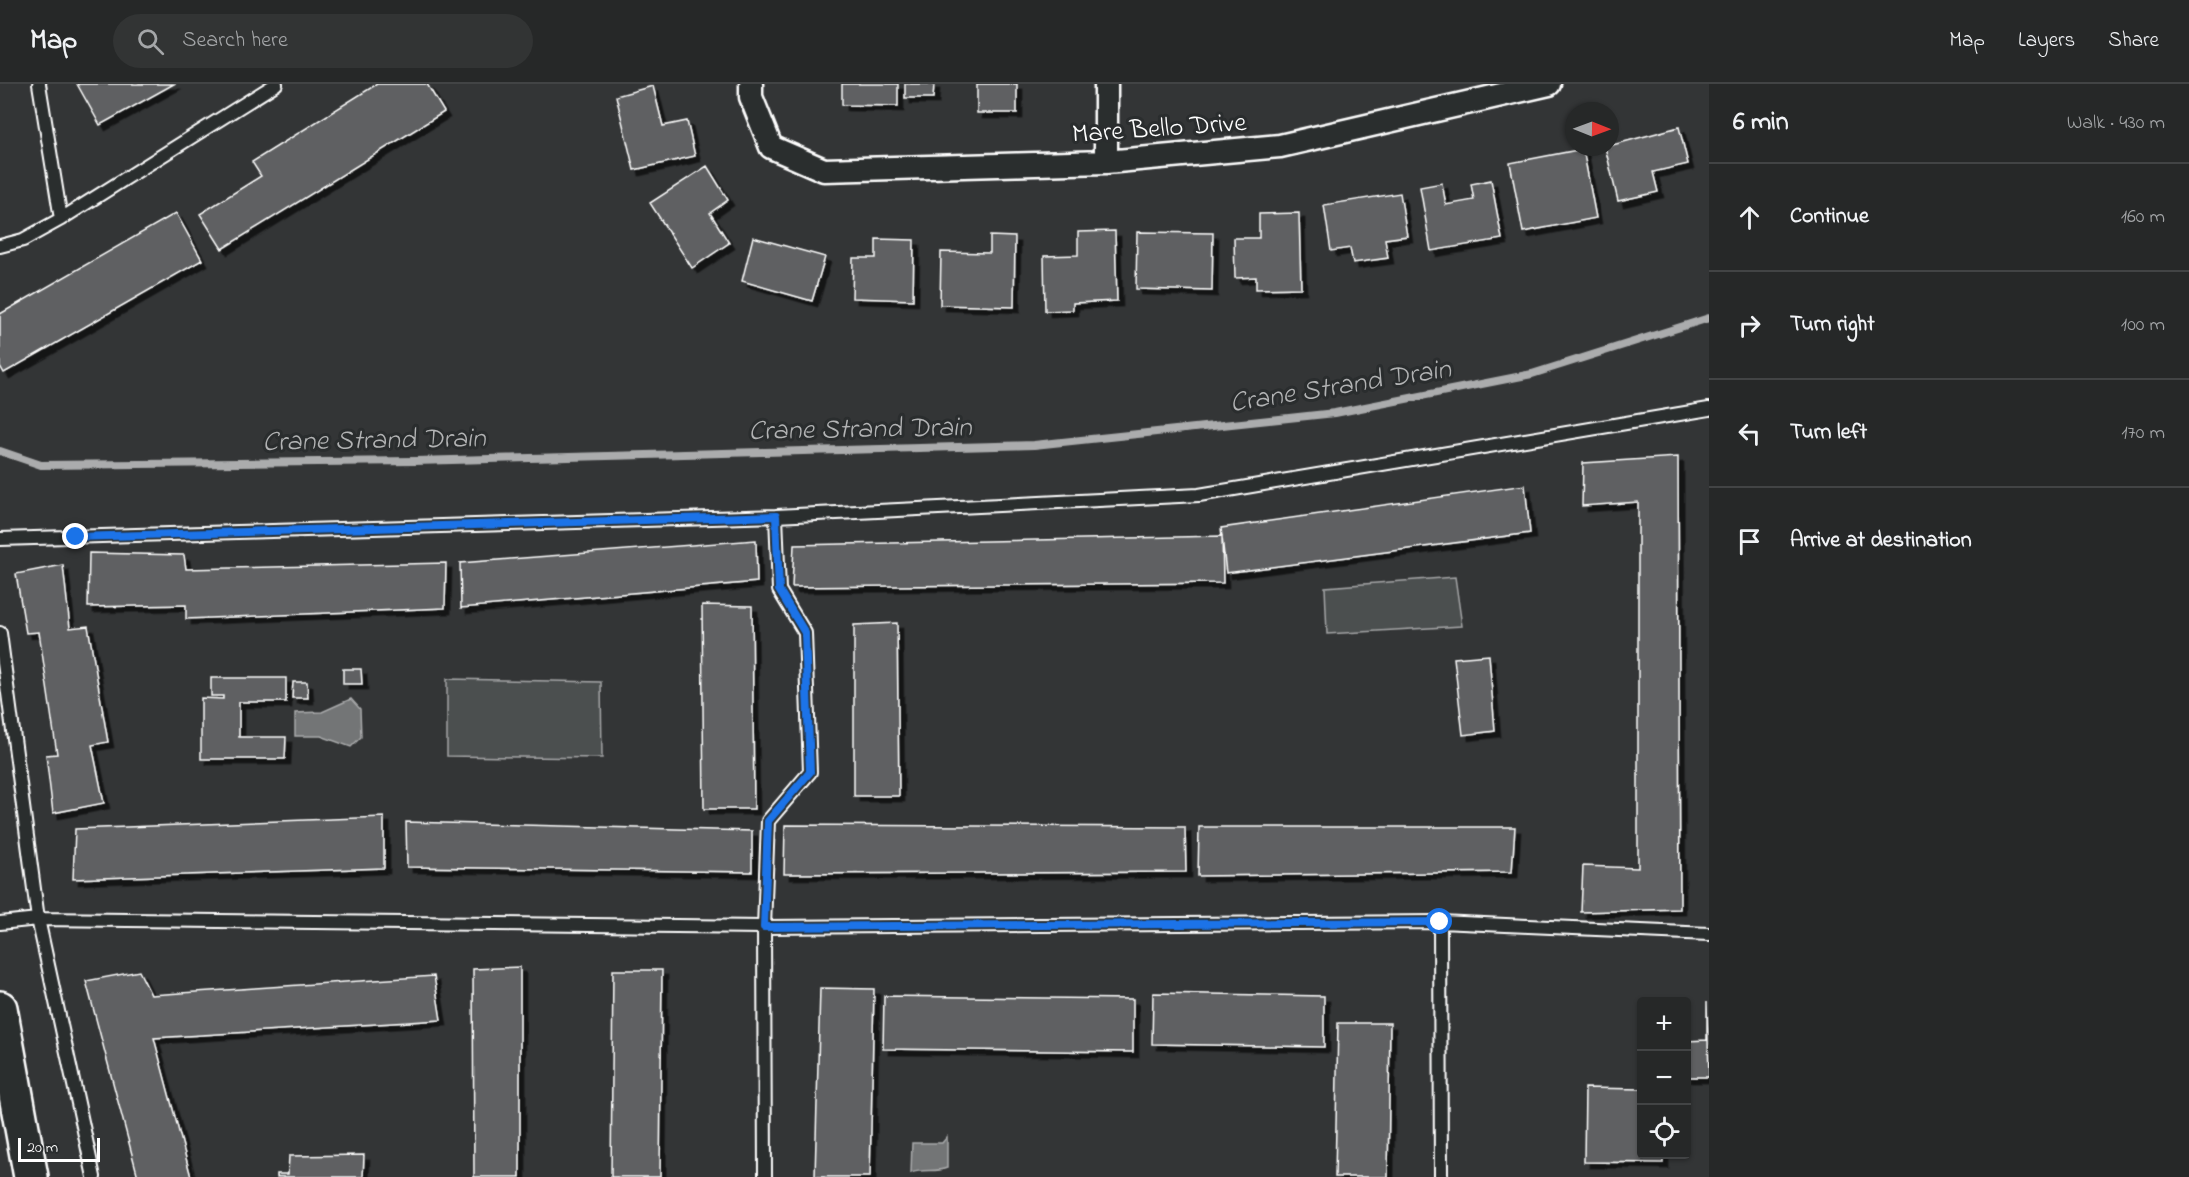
<!DOCTYPE html>
<html lang="en">
<head>
<meta charset="utf-8">
<style>
	:root { --surface:#262828; --page:#323434; --text:#f1f3f6; --muted:#a4a6a8; --line:#424445 }
	body { margin:0; font-family:"Indie Flower",sans-serif; background:var(--page); color:var(--text) }
	.controls { position:absolute; right:18px; bottom:18px; display:grid; overflow:hidden; border-radius:6px; box-shadow:0 2px 4px #0004 }
	.controls button { width:54px; height:54px; display:grid; place-items:center; padding:0; border:0; border-bottom:2px solid var(--line); background:var(--surface); color:var(--text); font:30px sans-serif }
	.compass { position:absolute; left:1565px; top:18px; width:54px; height:54px; border-radius:50%; background:var(--surface); box-shadow:0 2px 4px #0004; rotate:91deg }
	.scale { position:absolute; left:18px; bottom:15px; width:82px; box-sizing:border-box; padding-left:6px; border:3px solid #fff; border-top:0; font-size:16px; line-height:21px; white-space:nowrap; color:#fff; -webkit-text-stroke:4px #2a2d2e; paint-order:stroke }
	.stop { position:absolute; width:18px; height:18px; margin:-14px; border:4px solid #1a73e8; border-radius:50%; background:#fff }
	.stop.end { background:#1a73e8; border-color:#fff; box-shadow:0 2px 6px #0008 }
	.list { margin:0; padding:0; list-style:none }
	h2 { display:flex; justify-content:space-between; align-items:center; height:78px; margin:0; padding:0 24px; font-size:26px }
	h2 small { font-size:20px; font-weight:400; color:var(--muted) }
	.list li { display:grid; grid-template-columns:39px 1fr auto; gap:18px; align-items:center; box-sizing:border-box; height:108px; padding:0 24px; border-top:2px solid var(--line) }
	.list b { display:block; font-size:22px; white-space:nowrap }
	.list em { font-size:20px; font-style:normal; color:var(--muted) }
	.icon { flex:none; width:33px; height:33px; fill:none; stroke:currentColor; stroke-width:2; stroke-linecap:round; stroke-linejoin:round }
	.map { position:relative; flex:none; width:1709px; height:1093px; overflow:hidden }
	header { display:flex; align-items:center; gap:36px; box-sizing:border-box; height:84px; padding:0 30px; background:var(--surface); border-bottom:2px solid var(--line) }
	header strong { font-size:28px }
	nav { display:flex; gap:33px; margin-inline-start:auto; font-size:21px }
	.search { width:420px; height:54px; background:var(--page); display:flex; align-items:center; gap:15px; box-sizing:border-box; padding:0 21px; border-radius:33px; color:var(--muted); font-size:22px }
	main { display:flex }
	aside { flex:1; background:var(--surface) }
	.map>svg:first-child { display:block }
</style>
</head>
<body>
<header>
<strong>Map</strong>
<div class="search"><svg class="icon" aria-label="search" viewBox="0 0 24 24"><circle cx="10" cy="10" r="6"/><path d="M15 15l6 6"/></svg>Search here</div>
<nav><a>Map</a><a>Layers</a><a>Share</a></nav>
</header>
<main>
<div class="map">
<svg width="1709" height="1093" viewBox="0 0 1709 1093">
	<defs>
		<filter id="shadow"><feDropShadow dx="5.5" dy="5.5" stdDeviation="0" flood-color="#0009"/></filter>
	</defs>
	<rect width="100%" height="100%" fill="#333536"/>
	<filter id="ink" filterUnits="userSpaceOnUse"><feTurbulence type="fractalNoise" baseFrequency=".0167" numOctaves="2"/><feDisplacementMap in="SourceGraphic" scale="12" xChannelSelector="R" yChannelSelector="G"/><feConvolveMatrix kernelMatrix="1 2 1 2 8 2 1 2 1" color-interpolation-filters="sRGB"/></filter>
	<g filter="url(#ink)">
		<!-- green -->
		<path fill="#4c4f50" stroke="#a6a7a8" stroke-width="1.5" d="M 1455,493 L 1462,542 L 1327,550 L 1325,503 Z
			M 447,595 L 601,598 L 602,674 L 447,672 Z"/>
		<!-- water -->
		<path fill="#737576" stroke="#abacad" stroke-width="1.5" d="M 351,615 L 360,625 L 361,653 L 351,663 L 321,652 L 295,652 L 295,629 L 322,628 Z
			M 947,1053 L 947,1084 C 936,1089 923,1084 911,1089 L 912,1059 L 942,1059 Z"/>
		<g fill="none" stroke-linecap="round" stroke-linejoin="round">
			<!-- stream -->
			<path stroke="#abacad" stroke-width="8" d="M 0,367 L 41,381 L 415,377 L 1034,361 L 1335,329 L 1532,290 L 1709,234"/>
		</g>
		<!-- building -->
		<path fill="#5f6162" stroke="#fff" stroke-width="1.5" filter="url(#shadow)" d="M 77,0 L 174,0 L 100,41 Z
			M 377,0 L 427,0 L 444,28 L 222,165 L 200,130 L 261,92 L 252,78 Z
			M 842,0 L 898,0 L 898,22 L 842,21 Z
			M 905,0 L 934,0 L 933,14 L 905,14 Z
			M 977,0 L 1017,0 L 1017,29 L 977,29 Z
			M 653,2 L 663,42 L 687,37 L 695,72 L 634,86 L 616,12 Z
			M 1679,43 L 1688,80 L 1653,88 L 1658,108 L 1618,117 L 1605,63 Z
			M 1583,65 L 1596,134 L 1523,148 L 1510,79 Z
			M 707,82 L 728,116 L 710,129 L 729,159 L 692,184 L 650,119 Z
			M 1491,96 L 1502,155 L 1431,167 L 1420,103 L 1442,99 L 1446,121 L 1474,116 L 1471,100 Z
			M 1400,109 L 1407,152 L 1385,155 L 1388,174 L 1353,179 L 1350,164 L 1331,167 L 1324,121 Z
			M 176,129 L 202,176 L 4,289 L 0,282 L 0,230 Z
			M 1299,129 L 1301,204 L 1256,205 L 1256,193 L 1235,194 L 1234,154 L 1259,154 L 1259,130 Z
			M 1115,147 L 1117,217 L 1073,219 L 1073,226 L 1045,227 L 1044,172 L 1078,171 L 1078,148 Z
			M 1137,148 L 1213,149 L 1212,207 L 1136,205 Z
			M 990,152 L 1015,153 L 1014,223 L 940,221 L 941,168 L 990,169 Z
			M 753,153 L 825,173 L 812,217 L 742,197 Z
			M 876,155 L 914,156 L 913,216 L 852,214 L 853,174 L 876,174 Z
			M 1678,373 L 1680,825 L 1581,828 L 1583,782 L 1638,784 L 1638,418 L 1582,422 L 1583,379 Z
			M 1525,401 L 1530,449 L 1226,489 L 1221,444 Z
			M 1222,452 L 1223,499 L 792,503 L 794,461 Z
			M 756,456 L 757,498 L 461,524 L 460,479 Z
			M 89,469 L 184,471 L 186,485 L 446,479 L 445,524 L 186,535 L 186,521 L 88,523 Z
			M 63,481 L 70,544 L 88,542 L 108,658 L 92,661 L 104,719 L 53,729 L 46,671 L 57,670 L 39,548 L 26,549 L 16,490 Z
			M 702,521 L 752,522 L 754,725 L 704,725 Z
			M 897,539 L 899,712 L 854,712 L 854,541 Z
			M 1489,571 L 1495,647 L 1463,651 L 1454,574 Z
			M 343,585 L 361,585 L 362,600 L 343,600 Z
			M 211,594 L 286,594 L 286,618 L 239,618 L 239,653 L 286,653 L 285,675 L 201,675 L 201,614 L 223,615 L 223,612 L 211,612 Z
			M 293,598 L 307,598 L 308,614 L 292,614 Z
			M 384,733 L 384,784 L 73,795 L 75,745 Z
			M 406,738 L 752,747 L 752,788 L 407,783 Z
			M 785,741 L 1185,743 L 1186,788 L 784,790 Z
			M 1199,743 L 1515,743 L 1512,788 L 1198,792 Z
			M 520,883 L 520,1093 L 474,1093 L 473,885 Z
			M 613,886 L 662,886 L 660,1093 L 611,1093 Z
			M 139,887 L 151,911 L 434,892 L 441,936 L 154,954 L 191,1093 L 138,1093 L 86,897 Z
			M 820,904 L 874,905 L 870,1093 L 815,1093 Z
			M 1153,909 L 1324,912 L 1324,963 L 1152,960 Z
			M 884,912 L 1133,915 L 1133,968 L 883,965 Z
			M 1707,918 L 1709,993 L 1686,993 L 1686,957 L 1707,956 Z
			M 1338,939 L 1390,939 L 1388,1093 L 1335,1093 Z
			M 1585,1004 L 1642,1005 L 1642,1070 L 1663,1070 L 1663,1079 L 1584,1078 Z
			M 364,1071 L 363,1093 L 277,1093 L 277,1090 L 288,1090 L 289,1072 Z"/>
		<g fill="none" stroke-linecap="round" stroke-linejoin="round">
			<!-- lane casing -->
			<g stroke="#fff" stroke-width="16">
				<path id="lane" d="M 39,0 L 61,135
					M 0,162 L 23,156 L 61,135 L 276,0
					M 0,455 L 776,432 L 1199,411 L 1709,325
					M 0,549 L 38,835 L 94,1093
					M 1440,838 L 1441,1093
					M 0,839 L 38,835 L 764,843 L 1440,838 L 1709,850
					M 765,1093 L 764,843 L 768,737 L 810,688 L 805,549 L 779,506 L 776,432"/>
			</g>
			<!-- street casing -->
			<g stroke="#fff" stroke-width="27">
				<path id="street" d="M 751,0 L 751,13 L 771,63 L 824,86 L 1106,78 L 1280,62 L 1549,0
					M 1106,78 L 1106,0"/>
			</g>
			<!-- primary casing -->
			<g stroke="#fff" stroke-width="38">
				<path id="primary" d="M 0,924 L 31,1093"/>
			</g>
			<!-- lane -->
			<use href="#lane" stroke="#2a2d2e" stroke-width="12"/>
			<!-- street -->
			<use href="#street" stroke="#2a2d2e" stroke-width="22"/>
			<!-- primary -->
			<use href="#primary" stroke="#2a2d2e" stroke-width="33"/>
		</g>
	</g>
	<g fill="none" stroke-linecap="round" stroke-linejoin="round" filter="url(#ink)">
		<!-- route -->
		<path stroke="#1a73e8" stroke-width="8" d="M 76,453 L 776,432 L 779,506 L 805,549 L 810,688 L 768,737 L 764,843 L 1440,838"/>
	</g>
	<g text-anchor="middle" stroke-width="6" stroke-linejoin="round" paint-order="stroke">
		<!-- street labels -->
		<g font-size="27" fill="#fff" stroke="#2a2d2e">
			<text transform="translate(1159 43) rotate(-4)" y="9">Mare Bello Drive</text>
		</g>
		<!-- water labels -->
		<g font-size="28" font-style="italic" fill="#b2b3b4" stroke="#2a2d2e">
			<text transform="translate(1340 300) rotate(-9)" y="10">Crane Strand Drain</text>
			<text transform="translate(860 343) rotate(-1)" y="10">Crane Strand Drain</text>
			<text transform="translate(374 354) rotate(-1)" y="10">Crane Strand Drain</text>
		</g>
	</g>
</svg>
<div class="controls">
<button>+</button>
<button>−</button>
<button><svg class="icon" aria-label="locate" viewBox="0 0 24 24"><circle cx="12" cy="12" r="6"/><path d="M12 2v4M12 18v4M2 12h4M18 12h4"/></svg></button>
</div>
<svg class="compass" viewBox="-18 -18 36 36"><path d="M0-13l5 13h-10z" fill="#e53935"/><path d="M0 13l5-13h-10z" fill="#a4a6a8"/></svg>
<div class="scale">20 m</div>
<div class="stop" style="left:1440px;top:838px"></div>
<div class="stop end" style="left:76px;top:453px"></div>
</div>
<aside>
<h2>6 min<small>Walk · 430 m</small></h2>
<ul class="list">
<li><svg class="icon" aria-label="ahead" viewBox="0 0 24 24"><path d="M12 20V5M6 11l6-6 6 6"/></svg><div><b>Continue</b></div><em>160 m</em></li>
<li><svg class="icon" aria-label="right" viewBox="0 0 24 24"><path d="M7 20v-9h11M14 6l5 5-5 5"/></svg><div><b>Turn right</b></div><em>100 m</em></li>
<li><svg class="icon" aria-label="left" viewBox="0 0 24 24"><path d="M17 20v-9H6M10 6l-5 5 5 5"/></svg><div><b>Turn left</b></div><em>170 m</em></li>
<li><svg class="icon" aria-label="arrive" viewBox="0 0 24 24"><path d="M6 21V4h12l-3 4 3 4H6"/></svg><div><b>Arrive at destination</b></div></li>
</ul>
</aside>
</main>
</body>
</html>
